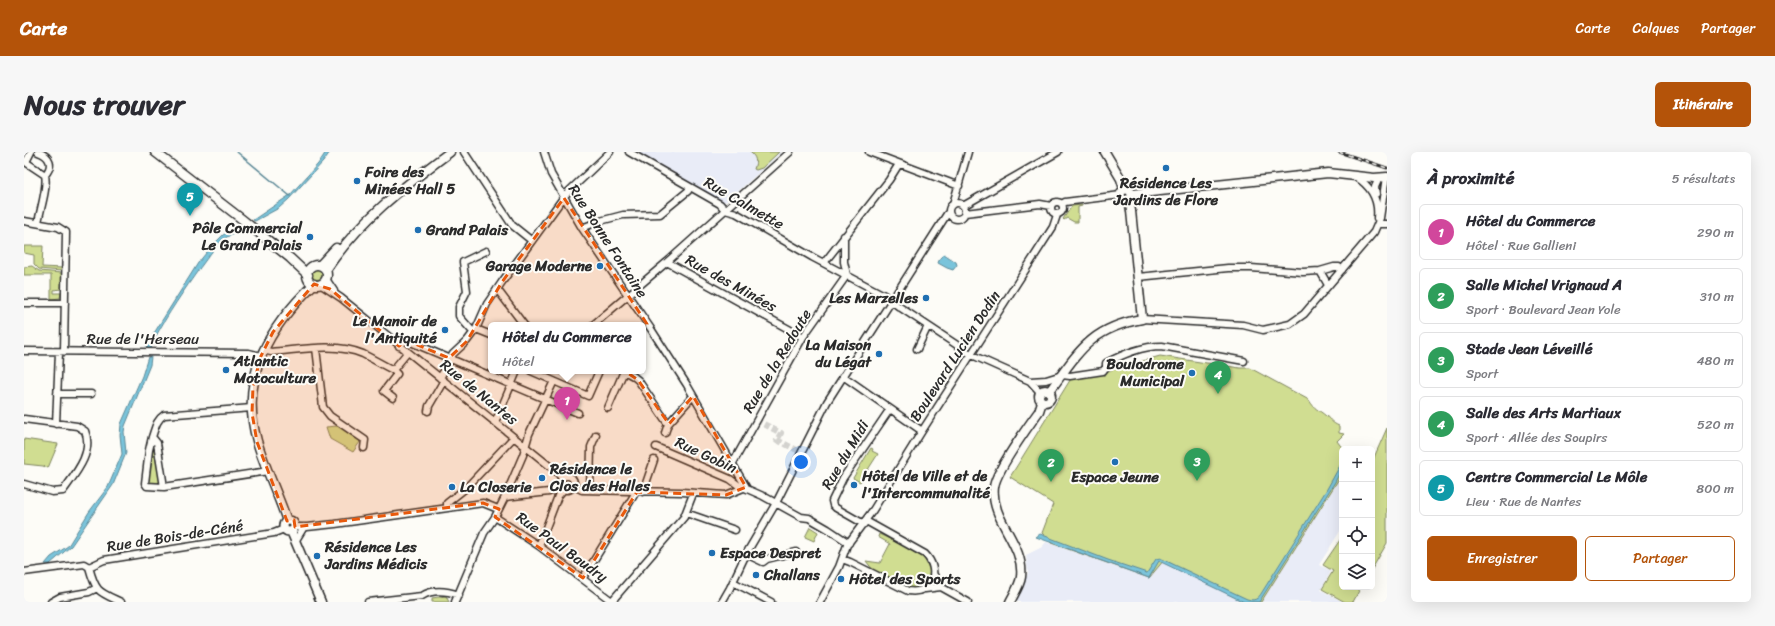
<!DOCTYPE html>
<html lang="fr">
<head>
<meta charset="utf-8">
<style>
	:root { --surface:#fff; --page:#f7f7f7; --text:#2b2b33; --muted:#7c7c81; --line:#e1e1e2; --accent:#b45309 }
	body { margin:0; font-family:Sriracha,sans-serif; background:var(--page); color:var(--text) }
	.controls { position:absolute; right:12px; bottom:12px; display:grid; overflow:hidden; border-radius:6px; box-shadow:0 4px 16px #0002 }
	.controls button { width:36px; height:36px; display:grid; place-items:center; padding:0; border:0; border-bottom:1px solid var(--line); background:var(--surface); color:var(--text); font:20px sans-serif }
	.you { position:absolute; left:777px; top:310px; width:14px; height:14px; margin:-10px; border:3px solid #fff; border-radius:50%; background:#1a73e8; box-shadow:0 0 0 6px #1a73e833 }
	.badge { display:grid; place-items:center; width:26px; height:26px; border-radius:50%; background:var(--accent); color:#fff; font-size:13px; font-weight:700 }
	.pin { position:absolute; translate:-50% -33px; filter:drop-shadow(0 1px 2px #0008) }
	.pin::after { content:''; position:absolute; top:21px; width:14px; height:12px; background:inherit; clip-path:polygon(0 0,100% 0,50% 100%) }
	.popup { position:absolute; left:464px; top:170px; width:158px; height:52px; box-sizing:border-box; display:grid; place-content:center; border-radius:6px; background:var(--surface); filter:drop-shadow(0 1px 3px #0005); font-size:13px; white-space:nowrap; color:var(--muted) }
	.popup b { font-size:15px; color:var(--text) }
	.popup::after { content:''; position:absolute; left:50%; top:100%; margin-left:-8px; border:8px solid transparent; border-top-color:var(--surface) }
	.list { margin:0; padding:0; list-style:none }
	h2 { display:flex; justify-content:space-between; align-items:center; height:52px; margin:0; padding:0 16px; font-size:17px }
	h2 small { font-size:13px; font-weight:400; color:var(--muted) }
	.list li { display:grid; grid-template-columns:26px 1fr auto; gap:12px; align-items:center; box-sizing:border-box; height:56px; margin:0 8px 8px; padding:0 8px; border:1px solid var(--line); border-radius:6px }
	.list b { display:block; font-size:15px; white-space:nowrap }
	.list p { margin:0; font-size:13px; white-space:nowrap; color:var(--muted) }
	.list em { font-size:13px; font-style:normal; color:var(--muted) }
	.actions { display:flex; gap:8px; padding:12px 16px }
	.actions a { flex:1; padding:9px 0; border:1px solid var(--accent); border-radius:6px; text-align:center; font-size:14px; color:var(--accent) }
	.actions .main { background:var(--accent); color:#fff }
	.icon { flex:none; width:22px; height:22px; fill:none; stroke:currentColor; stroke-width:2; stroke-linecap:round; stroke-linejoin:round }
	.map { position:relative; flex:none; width:1363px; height:450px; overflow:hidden; border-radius:6px }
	header { display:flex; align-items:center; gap:24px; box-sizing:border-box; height:56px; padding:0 20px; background:var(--accent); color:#fff }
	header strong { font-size:19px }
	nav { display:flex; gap:22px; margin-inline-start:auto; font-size:14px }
	.intro { display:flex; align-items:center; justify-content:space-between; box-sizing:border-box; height:96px; padding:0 24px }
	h1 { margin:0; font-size:28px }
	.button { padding:10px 18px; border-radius:6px; background:var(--accent); color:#fff; font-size:14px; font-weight:700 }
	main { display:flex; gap:24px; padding:0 24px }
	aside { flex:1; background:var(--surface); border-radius:6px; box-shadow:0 4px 16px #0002 }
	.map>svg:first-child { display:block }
</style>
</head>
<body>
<header>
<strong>Carte</strong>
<nav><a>Carte</a><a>Calques</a><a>Partager</a></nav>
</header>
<div class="intro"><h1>Nous trouver</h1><a class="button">Itinéraire</a></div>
<main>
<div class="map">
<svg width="1363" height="450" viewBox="0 0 1363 450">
	<rect width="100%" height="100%" fill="#fdfcf7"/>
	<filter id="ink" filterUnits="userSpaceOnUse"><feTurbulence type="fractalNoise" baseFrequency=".025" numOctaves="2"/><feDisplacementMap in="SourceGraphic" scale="8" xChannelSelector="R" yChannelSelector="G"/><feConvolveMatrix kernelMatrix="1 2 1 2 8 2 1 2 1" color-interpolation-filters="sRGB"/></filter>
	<g filter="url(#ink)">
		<!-- built -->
		<path fill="#e9ecf7" d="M 613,0 L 758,0 L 703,49 L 699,50 Z
			M 1318,322 L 1318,376 L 1295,413 L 1307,419 L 1297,438 L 1319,450 L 1237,450 Z
			M 1022,390 L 1124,426 L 1140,408 L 1220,450 L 992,450 L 1004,421 L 1002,403 L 1018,395 Z"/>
		<!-- green -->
		<path fill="#d0dd91" stroke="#7e845e" d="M 726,0 L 755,0 L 738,16 L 732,18 L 730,17 C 733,9 732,5 726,0 Z
			M 1058,53 L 1058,54 L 1054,55 L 1054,70 L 1050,70 L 1043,66 L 1040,68 L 1039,67 L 1048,54 Z
			M 0,94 L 19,94 L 18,115 L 38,116 L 38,119 L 15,117 L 10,112 L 10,103 L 0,101 Z
			M 8,114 L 15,119 L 38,121 L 37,137 L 30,138 L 30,141 L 37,141 L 36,146 L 27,147 L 27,123 L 0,123 L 0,115 Z
			M287.5 122a5.5 5.5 0 1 1 11 0a5.5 5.5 0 1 1-11 0Z
			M 1136,204 L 1216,216 L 1226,216 L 1285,248 C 1291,258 1294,257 1302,264 C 1307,268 1308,271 1315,274 L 1315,281 L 1320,282 L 1313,289 L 1319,297 L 1318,322 L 1237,450 L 1220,450 L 1140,408 L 1125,426 L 1027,391 L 1018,381 L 1029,352 L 986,325 L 1048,225 L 1076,221 Z
			M 313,274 L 318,275 L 335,288 L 336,290 L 329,300 L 306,287 L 302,275 Z
			M 1363,276 L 1363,391 L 1348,417 L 1348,310 Z
			M 0,287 L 34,292 L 24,316 L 19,314 L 0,312 Z
			M 129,293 L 136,329 L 133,332 L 127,331 L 125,326 Z
			M 847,296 L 849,297 L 848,299 L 854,302 L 836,330 L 829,326 Z
			M 786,375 L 794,380 L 790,389 L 781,385 Z
			M 855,382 L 899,403 L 903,406 L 908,423 L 899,435 L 887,436 L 849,418 L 842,409 L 856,411 L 866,392 L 854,385 Z
			M 1318,385 L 1318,435 L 1337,435 L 1329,450 L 1321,450 L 1298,437 L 1309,419 L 1299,413 Z
			M 422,444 L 425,450 L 408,450 L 408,446 Z"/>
		<!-- water -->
		<path fill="#7ac4db" stroke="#5a8795" d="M 302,0 L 306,0 L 299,10 L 265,47 L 255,56 L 231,69 L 229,68 L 266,43 L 294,12 Z
			M 220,75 L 223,77 C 215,81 206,82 198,88 C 186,99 127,184 127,197 L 124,197 L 122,194 L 174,111 L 187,95 L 199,83 L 208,78 Z
			M 920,102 L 932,110 L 933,113 L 929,118 L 923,116 L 914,111 L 916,106 Z
			M 124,205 L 127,205 L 126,213 L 101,274 L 100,280 L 102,301 L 89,333 L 47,394 L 26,412 L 21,412 L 27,405 L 44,394 L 65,360 L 84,335 L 98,302 L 96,283 L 97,272 L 118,224 Z
			M 1318,310 L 1318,316 L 1311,330 L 1235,450 L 1220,450 L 1135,409 L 1125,426 L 1012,385 L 1016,382 L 1084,408 L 1123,421 L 1132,407 L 1136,406 L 1223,447 C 1233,450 1235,445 1240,437 L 1303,337 Z"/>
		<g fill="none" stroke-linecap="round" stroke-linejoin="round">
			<!-- stream -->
			<path stroke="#5a8795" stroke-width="1.5" d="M 213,0 L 266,44"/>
			<!-- minor-tunnel -->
			<path stroke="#d3d2ce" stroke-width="6" stroke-dasharray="6 3" stroke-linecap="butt" d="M 732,268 L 757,281 L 753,288 L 777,300"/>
			<!-- minor casing -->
			<g stroke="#2b2b2b" stroke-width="9">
				<path id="minor" d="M 14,0 C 26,4 30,13 21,23
					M 440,0 L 488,73 L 508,89
					M 520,0 L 527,22 L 558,76 L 627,177 L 663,233 L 722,335
					M 605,0 L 696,52 L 701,58 L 712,61 L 788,105 L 860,143 L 874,154 L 948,203 L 1006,229 L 1016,240
					M 845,0 L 935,34
					M 0,9 L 21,23 C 24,35 16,58 14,71
					M 2,10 L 7,0
					M 1332,25 C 1348,35 1355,48 1353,66
					M 1352,42 L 1351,35 L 1355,26
					M1027 56a6 6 0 1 1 12 0a6 6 0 1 1-12 0Z
					M925 59a8 8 0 1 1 16 0a8 8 0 1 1-16 0Z
					M 929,52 L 944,0
					M 1038,52 L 1041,50 L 1097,43
					M 939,54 L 1034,0
					M 941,61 L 1016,52 L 1027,54
					M 0,69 L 34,75 L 42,80 L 40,200
					M 1355,72 L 1363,72
					M 558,76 L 576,69 L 599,63 L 636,62 L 664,39 L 666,35
					M 820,84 L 820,110 L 823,123
					M 643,110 L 779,185
					M 800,111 L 865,28 L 875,12
					M 1296,119 L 1304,133
					M 1114,125 L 1204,116 L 1227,116 L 1279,120 L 1296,119 L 1310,115 L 1315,115 L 1318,118
					M 302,127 L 310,139
					M 296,132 L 317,146 L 533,320 L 538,326
					M 473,137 L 500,173
					M 0,151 L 41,151
					M 1118,167 L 1219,173 L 1239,178 L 1266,172 L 1280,162 L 1350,80 L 1356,66 L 1362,25
					M 569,173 L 643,110 L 766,0
					M 452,177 L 467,183
					M 449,180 L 435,164 L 435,155 L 443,139 L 439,110 L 462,99
					M 375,194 L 382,188 L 554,261
					M 292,196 L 299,255 L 306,264 L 341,288 L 340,296
					M 893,197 L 904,174
					M 239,198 L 247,200 C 276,198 310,190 339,202 C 349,207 359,213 369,218 L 383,201
					M 0,199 L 225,201 L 237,204
					M 369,218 L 373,222 L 360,239 L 369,246
					M 507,219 L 564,244 L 575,219
					M 600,219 L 609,224 L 614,228 L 644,272
					M 819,224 L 898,279
					M 416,226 L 429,202 L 443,189 L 452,177 L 463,152 L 478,130 L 542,42 L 586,0
					M 1006,229 L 1022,228 L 1038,223 L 1046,224 L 1079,219 L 1082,215 L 1082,211 C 1100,202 1118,194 1138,194 L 1220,209
					M 33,242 L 67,242
					M 228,256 L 140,263 C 132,268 131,277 128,285 L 133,291 L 140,335 L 244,319
					M 584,256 L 600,219
					M 404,259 L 405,254 L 419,230
					M 0,267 L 53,274 L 61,279 C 70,301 51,322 39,339 L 28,340 L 0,332
					M 470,270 L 474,264 L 493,219
					M 32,272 L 35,200
					M 641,281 L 644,272 L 669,244
					M 128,285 L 125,298 L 121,331 L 123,334 L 140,335
					M 632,295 L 706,327 L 714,333 L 739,344 L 777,365 L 785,366 L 804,377 L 825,391
					M 709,311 L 779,185 L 823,123
					M536 331a7 7 0 1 1 14 0a7 7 0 1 1-14 0Z
					M 550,334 L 558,338 L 658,340 L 702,343 L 722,335
					M 566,338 L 567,295 L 572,283
					M 619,340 L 630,308
					M 481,345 L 525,340 L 538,335
					M 423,356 L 423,351 L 442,336 L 489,286
					M 662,361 L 711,378
					M 471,365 L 515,394 L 589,450
					M 840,372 L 812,356 L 809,353 L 808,349 L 819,326 L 866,257
					M 271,375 L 283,375 L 311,372 L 459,351 L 474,357
					M 272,388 L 280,375
					M 515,394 L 534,344 L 540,337
					M 722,402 L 739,410 L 743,407 L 772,400
					M 818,407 L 826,410 L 884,439 C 909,443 917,418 901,402 L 842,369
					M 65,415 C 72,441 75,440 97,450
					M 0,420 L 60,412 L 65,415 L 80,408 L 250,381 L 260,377
					M 910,423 L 917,435 L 944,450
					M 559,426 L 612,340
					M 709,430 L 747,450
					M 901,437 L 917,435
					M 27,450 L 36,445 L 65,440 L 73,436
					M 344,450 L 398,444 C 409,437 423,439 435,443
					M 431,450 L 460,381 L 471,365 L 481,345 L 499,303 L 505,282 L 530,229
					M 587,450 L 660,365 L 669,342
					M 698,450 L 706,436 L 722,402 L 752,351 L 803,250 L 923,62 L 925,61
					M 796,450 L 815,415 L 823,393 L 849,358 L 898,279 L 1029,75 L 1033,63"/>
			</g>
			<!-- major casing -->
			<g stroke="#2b2b2b" stroke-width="11">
				<path id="major" d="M 131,0 L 219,68 L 266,106 L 284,123
					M 1081,0 L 1097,27 L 1100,37
					M1096.5 43a5.5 5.5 0 1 1 11 0a5.5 5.5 0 1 1-11 0Z
					M 1108,42 L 1304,21 L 1350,26 L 1363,25
					M 296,113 L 312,96
					M283 123a10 10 0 1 1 20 0a10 10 0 1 1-20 0Z
					M 302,118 C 334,70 380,34 426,0
					M1015 244a6 6 0 1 1 12 0a6 6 0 1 1-12 0Z
					M 1025,240 C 1054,201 1066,176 1118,167 L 1107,59 L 1105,47
					M259.5 374a5.5 5.5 0 1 1 11 0a5.5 5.5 0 1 1-11 0Z
					M 263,369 C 254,342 241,316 233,289 C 215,225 245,175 290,132
					M 267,379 L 297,450
					M 986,450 C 990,442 996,433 997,425 C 1001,392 966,368 970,335 C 972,318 1004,275 1015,259 L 1018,250"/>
			</g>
			<!-- minor -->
			<use href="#minor" stroke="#fdfcf7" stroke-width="6"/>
			<!-- major -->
			<use href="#major" stroke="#fdfcf7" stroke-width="8"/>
			<!-- rail casing -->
			<g stroke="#2b2b2b" stroke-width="3">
				<path id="rail" d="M 1315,0 L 1363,16"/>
			</g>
			<!-- rail -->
			<use href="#rail" stroke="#fdfcf7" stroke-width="1.5" stroke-dasharray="4.5" stroke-linecap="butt"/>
		</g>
	</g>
	<!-- marked area -->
	<path fill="#e8590c" fill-opacity="0.2" stroke="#e8590c" stroke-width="3" stroke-dasharray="8 5" stroke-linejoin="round" d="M 540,46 L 623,172 L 601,219 L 614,228 L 645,272 L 669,244 L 722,335 L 702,343 L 613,340 L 559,426 L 471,365 L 475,357 L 459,351 L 271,375 L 270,368 L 263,369 L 233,290 L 228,261 L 229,234 L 237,204 L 249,180 L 290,132 L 306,137 L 375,194 L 382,188 L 425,206 L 443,189 L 478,130 Z"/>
	<!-- markers -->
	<g fill="#1f6fb2" stroke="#fdfcf7" stroke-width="1.5">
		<circle cx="1142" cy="16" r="4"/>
		<circle cx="333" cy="29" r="4"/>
		<circle cx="394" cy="78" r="4"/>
		<circle cx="286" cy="85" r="4"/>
		<circle cx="576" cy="114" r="4"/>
		<circle cx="902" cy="146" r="4"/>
		<circle cx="421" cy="178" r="4"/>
		<circle cx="855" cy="202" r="4"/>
		<circle cx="202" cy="218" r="4"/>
		<circle cx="1168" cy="221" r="4"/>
		<circle cx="1091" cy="310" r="4"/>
		<circle cx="518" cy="326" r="4"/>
		<circle cx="830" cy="333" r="4"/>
		<circle cx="428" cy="335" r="4"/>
		<circle cx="688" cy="401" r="4"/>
		<circle cx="293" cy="404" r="4"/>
		<circle cx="732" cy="423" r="4"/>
		<circle cx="817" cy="427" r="4"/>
	</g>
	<g text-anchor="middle" stroke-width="4" stroke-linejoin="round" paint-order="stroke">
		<!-- poi labels -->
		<g font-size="15" font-weight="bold" fill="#2b2b2b" stroke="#fdfcf7" text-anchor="start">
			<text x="341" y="25">Foire des<tspan x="341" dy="17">Minées Hall 5</tspan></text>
			<text x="1142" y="36" text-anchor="middle">Résidence Les<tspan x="1142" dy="17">Jardins de Flore</tspan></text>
			<text x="278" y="81" text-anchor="end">Pôle Commercial<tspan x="278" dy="17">Le Grand Palais</tspan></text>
			<text x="402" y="83">Grand Palais</text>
			<text x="568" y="119" text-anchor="end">Garage Moderne</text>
			<text x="894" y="151" text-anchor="end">Les Marzelles</text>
			<text x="413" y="174" text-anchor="end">Le Manoir de<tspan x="413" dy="17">l'Antiquité</tspan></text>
			<text x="847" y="198" text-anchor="end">La Maison<tspan x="847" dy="17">du Légat</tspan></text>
			<text x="210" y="214">Atlantic<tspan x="210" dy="17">Motoculture</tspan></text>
			<text x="1160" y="217" text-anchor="end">Boulodrome<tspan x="1160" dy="17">Municipal</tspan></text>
			<text x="526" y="322">Résidence le<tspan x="526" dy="17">Clos des Halles</tspan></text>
			<text x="838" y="329">Hôtel de Ville et de<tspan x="838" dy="17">l'Intercommunalité</tspan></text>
			<text x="1091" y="330" text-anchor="middle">Espace Jeune</text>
			<text x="436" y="340">La Closerie</text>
			<text x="301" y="400">Résidence Les<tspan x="301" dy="17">Jardins Médicis</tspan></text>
			<text x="696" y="406">Espace Despret</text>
			<text x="740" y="428">Challans</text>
			<text x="825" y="432">Hôtel des Sports</text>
		</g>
		<!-- street labels -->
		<g font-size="15" fill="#2b2b2b" stroke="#fdfcf7">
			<text transform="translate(720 51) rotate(30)" y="5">Rue Calmette</text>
			<text transform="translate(584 89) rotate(57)" y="5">Rue Bonne Fontaine</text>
			<text transform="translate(707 131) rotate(29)" y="5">Rue des Minées</text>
			<text x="119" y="192">Rue de l'Herseau</text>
			<text transform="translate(931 204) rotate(-57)" y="5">Boulevard Lucien Dodin</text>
			<text transform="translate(753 209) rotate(-59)" y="5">Rue de la Redoute</text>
			<text transform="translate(455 240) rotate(39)" y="5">Rue de Nantes</text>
			<text transform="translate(682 303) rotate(25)" y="5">Rue Gobin</text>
			<text transform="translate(821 303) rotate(-59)" y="5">Rue du Midi</text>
			<text transform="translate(151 384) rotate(-9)" y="5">Rue de Bois-de-Céné</text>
			<text transform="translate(538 395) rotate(36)" y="5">Rue Paul Baudry</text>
		</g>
	</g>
</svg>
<div class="controls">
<button>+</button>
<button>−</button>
<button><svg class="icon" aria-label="locate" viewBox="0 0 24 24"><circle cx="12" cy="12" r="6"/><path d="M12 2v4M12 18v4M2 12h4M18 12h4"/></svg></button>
<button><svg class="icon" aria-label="layers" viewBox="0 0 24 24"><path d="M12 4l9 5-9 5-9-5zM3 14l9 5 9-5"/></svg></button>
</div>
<div class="you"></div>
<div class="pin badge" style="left:543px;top:268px;background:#d1479c">1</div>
<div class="popup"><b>Hôtel du Commerce</b>Hôtel</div>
<div class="pin badge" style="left:1027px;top:330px;background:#2e9e5b">2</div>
<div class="pin badge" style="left:1173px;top:329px;background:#2e9e5b">3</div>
<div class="pin badge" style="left:1194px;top:242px;background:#2e9e5b">4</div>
<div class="pin badge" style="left:166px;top:64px;background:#0f9aa8">5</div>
</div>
<aside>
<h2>À proximité<small>5 résultats</small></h2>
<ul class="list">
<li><span class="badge" style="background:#d1479c">1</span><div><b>Hôtel du Commerce</b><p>Hôtel · Rue Gallieni</p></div><em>290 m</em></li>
<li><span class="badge" style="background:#2e9e5b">2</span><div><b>Salle Michel Vrignaud A</b><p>Sport · Boulevard Jean Yole</p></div><em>310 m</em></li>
<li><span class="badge" style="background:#2e9e5b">3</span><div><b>Stade Jean Léveillé</b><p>Sport</p></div><em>480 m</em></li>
<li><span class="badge" style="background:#2e9e5b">4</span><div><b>Salle des Arts Martiaux</b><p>Sport · Allée des Soupirs</p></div><em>520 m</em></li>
<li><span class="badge" style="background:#0f9aa8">5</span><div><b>Centre Commercial Le Môle</b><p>Lieu · Rue de Nantes</p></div><em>800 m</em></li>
</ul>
<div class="actions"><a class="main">Enregistrer</a><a>Partager</a></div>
</aside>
</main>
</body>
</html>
